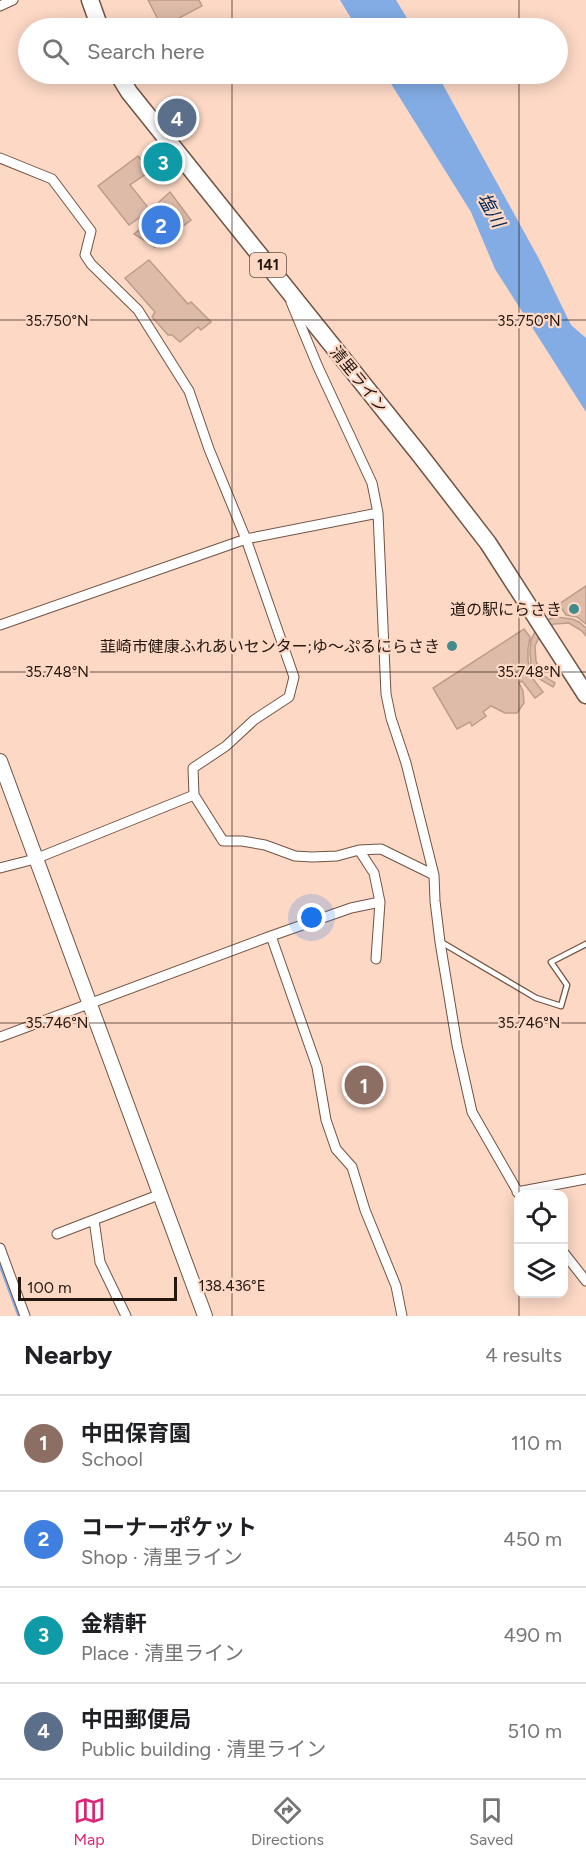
<!DOCTYPE html>
<html lang="en">
<head>
<meta charset="utf-8">
<style>
	:root { --surface:#fff; --page:#f6f6f6; --text:#202124; --muted:#757577; --line:#e0e0e0; --accent:#db2777 }
	body { margin:0; font-family:Figtree,"Noto Sans JP",sans-serif; background:var(--page); color:var(--text) }
	.controls { position:absolute; right:18px; bottom:18px; display:grid; overflow:hidden; border-radius:12px; box-shadow:0 3px 15px #0003 }
	.controls button { width:54px; height:54px; display:grid; place-items:center; padding:0; border:0; border-bottom:2px solid var(--line); background:var(--surface); color:var(--text); font:30px sans-serif }
	.scale { position:absolute; left:18px; bottom:15px; width:159px; box-sizing:border-box; padding-left:6px; border:3px solid #231710; border-top:0; font-size:16px; line-height:21px; white-space:nowrap; color:#231710; -webkit-text-stroke:4px #fcd8c5; paint-order:stroke }
	.you { position:absolute; left:312px; top:918px; width:21px; height:21px; margin:-15px; border:4px solid #fff; border-radius:50%; background:#1a73e8; box-shadow:0 0 0 9px #1a73e833 }
	.badge { display:grid; place-items:center; width:39px; height:39px; border-radius:50%; background:var(--accent); color:#fff; font-size:20px; font-weight:700 }
	.pin { position:absolute; translate:-50% -50%; border:3px solid #fff; box-shadow:0 2px 6px #0006 }
	.list { margin:0; padding:0; list-style:none }
	h2 { display:flex; justify-content:space-between; align-items:center; height:78px; margin:0; padding:0 24px; font-size:26px }
	h2 small { font-size:20px; font-weight:400; color:var(--muted) }
	.list li { display:grid; grid-template-columns:39px 1fr auto; gap:18px; align-items:center; box-sizing:border-box; height:96px; padding:0 24px; border-top:2px solid var(--line) }
	.list b { display:block; font-size:22px; white-space:nowrap }
	.list p { margin:0; font-size:20px; white-space:nowrap; color:var(--muted) }
	.list em { font-size:20px; font-style:normal; color:var(--muted) }
	.icon { flex:none; width:33px; height:33px; fill:none; stroke:currentColor; stroke-width:2; stroke-linecap:round; stroke-linejoin:round }
	.map { position:relative; flex:none; width:586px; height:1316px; overflow:hidden }
	.search { position:absolute; background:var(--surface); box-shadow:0 3px 15px #0003; left:18px; right:18px; top:18px; height:66px; display:flex; align-items:center; gap:15px; box-sizing:border-box; padding:0 21px; border-radius:33px; color:var(--muted); font-size:22px }
	.sheet { height:462px; background:var(--surface) }
	nav { display:flex; justify-content:space-around; align-items:center; box-sizing:border-box; height:84px; border-top:2px solid var(--line); background:var(--surface); font-size:16px; color:var(--muted) }
	nav a { display:grid; justify-items:center; gap:3px }
	nav .on { color:var(--accent) }
	.map>svg:first-child { display:block }
</style>
</head>
<body>
<div class="map">
<svg width="586" height="1316" viewBox="0 0 586 1316">
	<rect width="100%" height="100%" fill="#fcd8c5"/>
	<!-- water -->
	<path fill="#83ace4" d="M 340,0 L 396,0 L 413,28 L 357,28 Z
		M 385,74 L 437,74 L 539,259 L 571,325 L 586,338 L 586,412 L 495,269 L 471,212 Z"/>
	<g fill="none" stroke-linecap="round" stroke-linejoin="round">
		<!-- stream -->
		<path stroke="#83ace4" stroke-width="3" d="M 0,1265 L 19,1316"/>
	</g>
	<!-- building -->
	<path fill="#debba9" stroke="#be9c8a" stroke-width="1.5" d="M 148,0 L 199,0 L 202,6 L 162,27 Z
		M 178,104 L 190,123 L 177,132 L 164,113 Z
		M 163,151 L 174,164 L 164,172 L 153,159 Z
		M 138,156 L 150,171 L 130,185 L 150,210 L 129,225 L 98,186 Z
		M 170,192 L 191,220 L 155,247 L 134,234 L 166,210 L 159,202 Z
		M 149,260 L 188,304 L 191,302 L 211,322 L 201,330 L 198,327 L 180,342 L 172,335 L 168,335 L 152,317 L 155,312 L 125,278 Z
		M 586,586 L 586,624 L 577,617 L 566,615 L 559,604 Z
		M 556,617 L 572,619 L 579,622 L 586,628 L 586,636 L 582,631 L 569,623 L 554,624 L 541,633 L 535,646 L 536,661 L 543,675 L 555,683 L 553,687 L 538,678 L 531,665 L 530,653 L 531,640 L 537,628 L 547,620 Z
		M 524,629 L 530,637 L 528,649 L 528,661 L 532,672 L 530,675 L 543,692 L 535,698 L 522,681 L 519,683 L 523,691 L 524,703 L 517,713 L 505,713 L 491,706 L 483,712 L 486,716 L 472,726 L 470,722 L 457,729 L 433,688 Z"/>
	<g fill="none" stroke-linecap="round" stroke-linejoin="round">
		<!-- lane casing -->
		<g stroke="#715343" stroke-width="7">
			<path id="lane" d="M 441,942 L 536,998 L 561,1006 L 567,985 L 551,962 L 586,944"/>
		</g>
		<!-- street casing -->
		<g stroke="#715343" stroke-width="11">
			<path id="street" d="M 0,6 L 13,0
				M 0,158 L 52,179 L 91,231 L 85,255 L 91,264 L 138,310 L 189,391 L 209,449 L 246,539 L 294,677 L 289,697 L 254,720 L 226,746 L 193,768 L 194,795
				M 291,302 L 318,367 L 372,483 L 378,513 L 386,694 L 391,718 L 406,763 L 434,875 L 435,901 L 440,942 L 457,1045 L 472,1112 L 519,1194
				M 0,625 L 246,539 L 378,513
				M 359,850 L 374,873 L 380,902 L 376,959
				M 0,868 L 35,859 L 194,795 L 223,841 L 242,841 L 265,845 L 295,856 L 312,857 L 337,856 L 359,850 L 381,849 L 434,875
				M 271,936 L 317,1067 L 326,1120 L 336,1149 L 352,1167 L 365,1210 L 396,1286 L 402,1316
				M 0,1037 L 271,936 L 351,908 L 380,902
				M 517,1192 L 586,1179
				M 94,1220 L 100,1262 L 126,1316
				M 57,1234 L 161,1194
				M 0,1248 L 25,1316
				M 564,1253 L 586,1281"/>
		</g>
		<!-- secondary casing -->
		<g stroke="#715343" stroke-width="16">
			<path id="secondary" d="M 0,761 L 205,1316"/>
		</g>
		<!-- highway casing -->
		<g stroke="#715343" stroke-width="19">
			<path id="highway" d="M 90,0 L 100,28
				M 118,74 L 129,92 L 420,455 L 488,543 L 586,695"/>
		</g>
		<!-- lane -->
		<use href="#lane" stroke="#fff" stroke-width="4.5"/>
		<!-- street -->
		<use href="#street" stroke="#fff" stroke-width="9"/>
		<!-- secondary -->
		<use href="#secondary" stroke="#fff" stroke-width="14"/>
		<!-- highway -->
		<use href="#highway" stroke="#fff" stroke-width="16"/>
	</g>
	<!-- ticks -->
	<path fill="none" stroke="#231710" stroke-width="1.5" stroke-opacity="0.45" d="M 232,0 L 232,28M 519,0 L 519,28M 232,74 L 232,1316M 519,74 L 519,1194M 0,320 L 586,320M 0,672 L 586,672M 0,1023 L 586,1023M 519,1294 L 519,1316"/>
	<!-- markers -->
	<g fill="#428a8b" stroke="#fcd8c5" stroke-width="2">
		<circle cx="574" cy="609" r="6"/>
		<circle cx="452" cy="646" r="6"/>
	</g>
	<g text-anchor="middle" stroke-width="4.5" stroke-linejoin="round" paint-order="stroke">
		<!-- shield labels -->
		<rect fill="#fcd8c5" stroke="#645146" stroke-width="1.5" x="250" y="253" width="36" height="24" rx="4.5"/>
		<g font-size="15" font-weight="bold" fill="#231710">
			<text x="268" y="270">141</text>
		</g>
		<!-- street labels -->
		<g font-size="16" fill="#231710" stroke="#fcd8c5">
			<text transform="translate(359 379) rotate(51)" y="6">清里ライン</text>
		</g>
		<!-- poi labels -->
		<g font-size="16" fill="#231710" stroke="#fcd8c5" text-anchor="end">
			<text x="562" y="615">道の駅にらさき</text>
			<text x="440" y="652">韮崎市健康ふれあいセンター;ゆ～ぷるにらさき</text>
		</g>
		<!-- water labels -->
		<g font-size="18" font-style="italic" fill="#002759" stroke="#fcd8c5">
			<text transform="translate(491 210) rotate(61)" y="6">塩川</text>
		</g>
	</g>
	<g font-size="15" text-anchor="middle" fill="#231710" stroke="#fcd8c5" stroke-width="4.5" stroke-linejoin="round" paint-order="stroke">
		<text x="57" y="326">35.750°N</text>
		<text x="529" y="326">35.750°N</text>
		<text x="57" y="677">35.748°N</text>
		<text x="529" y="677">35.748°N</text>
		<text x="57" y="1028">35.746°N</text>
		<text x="529" y="1028">35.746°N</text>
		<text x="232" y="1291">138.436°E</text>
	</g>
</svg>
<div class="controls">
<button><svg class="icon" aria-label="locate" viewBox="0 0 24 24"><circle cx="12" cy="12" r="6"/><path d="M12 2v4M12 18v4M2 12h4M18 12h4"/></svg></button>
<button><svg class="icon" aria-label="layers" viewBox="0 0 24 24"><path d="M12 4l9 5-9 5-9-5zM3 14l9 5 9-5"/></svg></button>
</div>
<div class="scale">100 m</div>
<div class="you"></div>
<div class="pin badge" style="left:364px;top:1085px;background:#8d6e63">1</div>
<div class="pin badge" style="left:161px;top:225px;background:#3f7fe0">2</div>
<div class="pin badge" style="left:163px;top:162px;background:#0f9aa8">3</div>
<div class="pin badge" style="left:177px;top:118px;background:#5c6f8a">4</div>
<div class="search"><svg class="icon" aria-label="search" viewBox="0 0 24 24"><circle cx="10" cy="10" r="6"/><path d="M15 15l6 6"/></svg>Search here</div>
</div>
<section class="sheet">
<h2>Nearby<small>4 results</small></h2>
<ul class="list">
<li><span class="badge" style="background:#8d6e63">1</span><div><b>中田保育園</b><p>School</p></div><em>110 m</em></li>
<li><span class="badge" style="background:#3f7fe0">2</span><div><b>コーナーポケット</b><p>Shop · 清里ライン</p></div><em>450 m</em></li>
<li><span class="badge" style="background:#0f9aa8">3</span><div><b>金精軒</b><p>Place · 清里ライン</p></div><em>490 m</em></li>
<li><span class="badge" style="background:#5c6f8a">4</span><div><b>中田郵便局</b><p>Public building · 清里ライン</p></div><em>510 m</em></li>
</ul>
</section>
<nav>
<a class="on"><svg class="icon" aria-label="map" viewBox="0 0 24 24"><path d="M3 6l6-2 6 2 6-2v14l-6 2-6-2-6 2zM9 4v14M15 6v14"/></svg>Map</a>
<a><svg class="icon" aria-label="directions" viewBox="0 0 24 24"><path d="M12 3l9 9-9 9-9-9zM9 14v-3h6M13 9l2 2-2 2"/></svg>Directions</a>
<a><svg class="icon" aria-label="saved" viewBox="0 0 24 24"><path d="M7 4h10v16l-5-4-5 4z"/></svg>Saved</a>
</nav>
</body>
</html>
